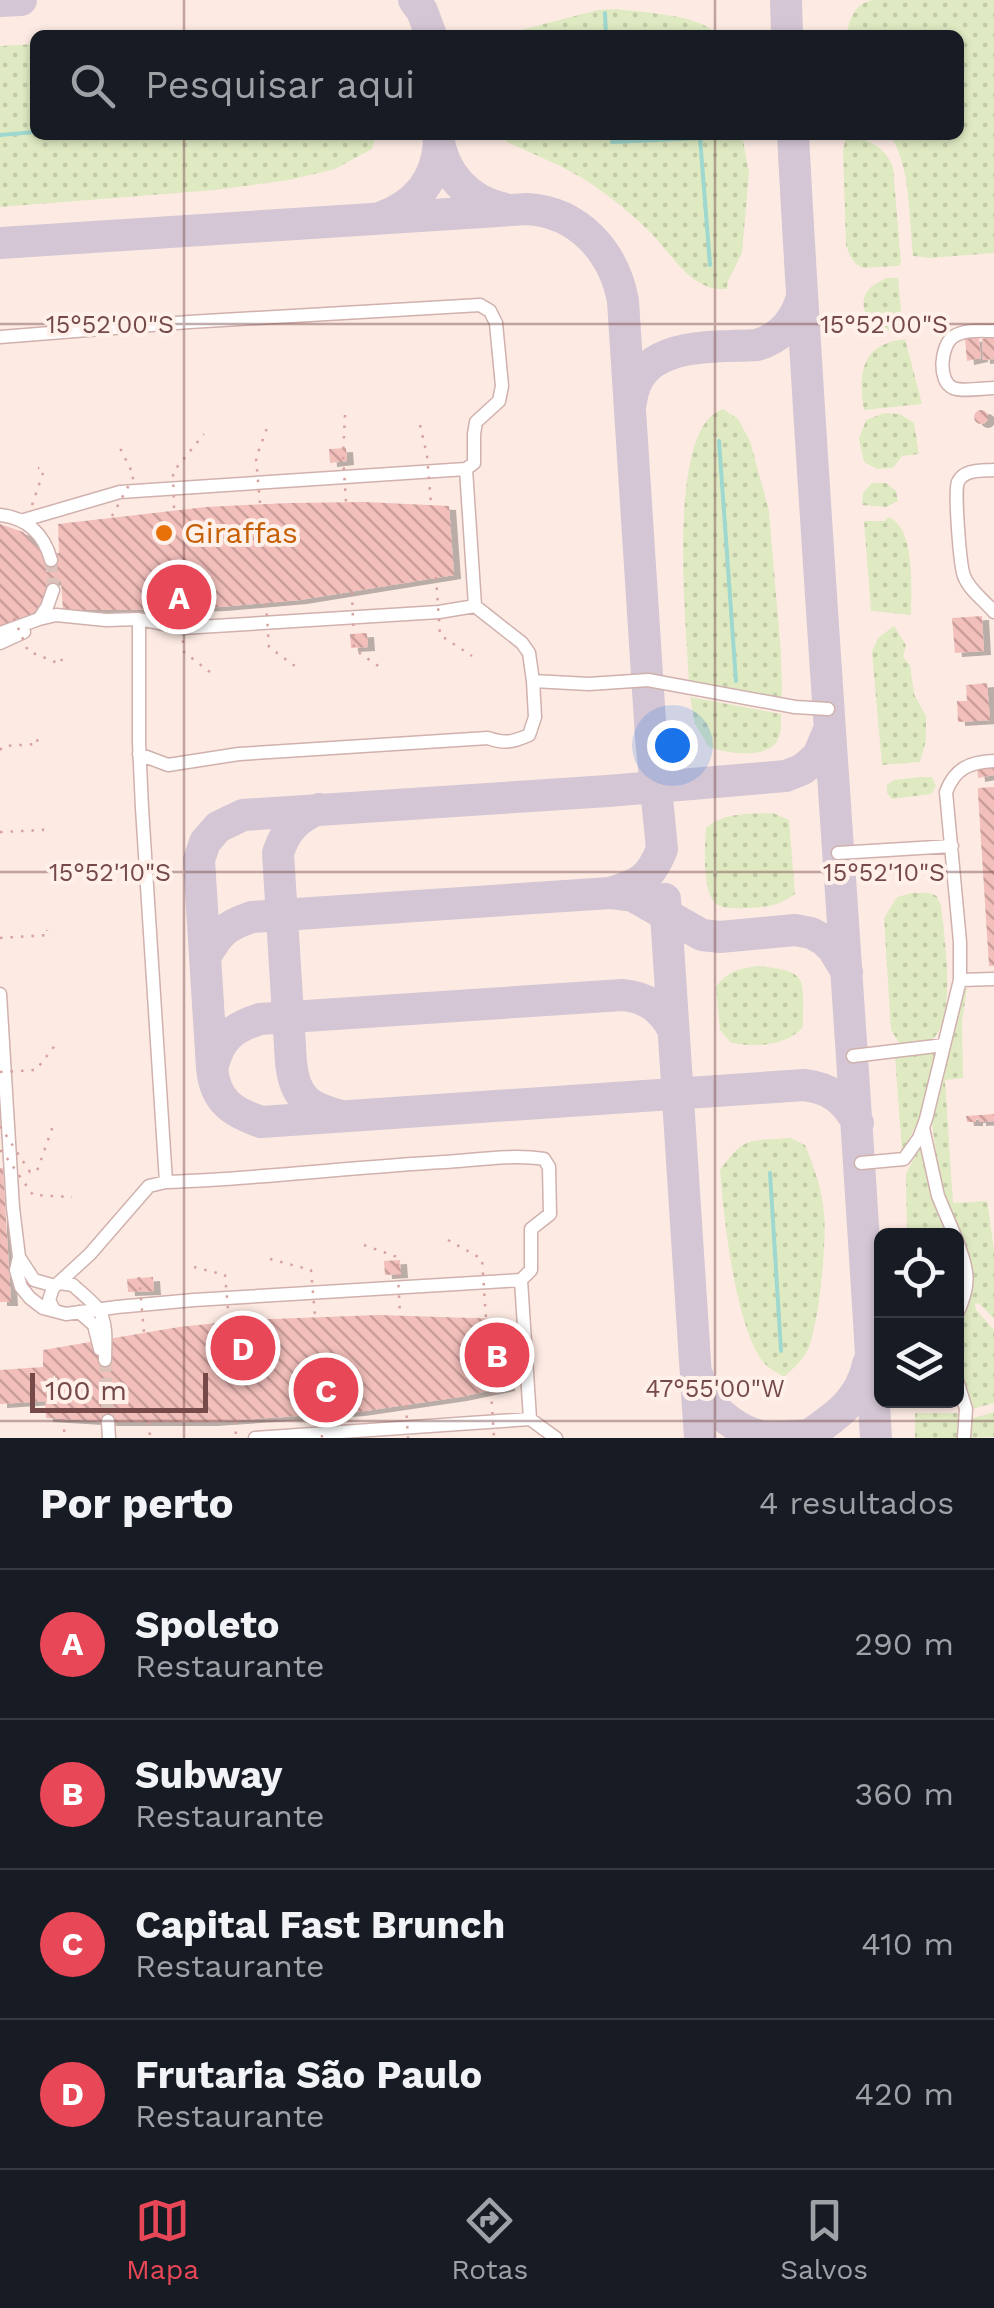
<!DOCTYPE html>
<html lang="pt">
<head>
<meta charset="utf-8">
<style>
	:root { --surface:#171b24; --page:#20242c; --text:#f1f3f6; --muted:#9ea1a6; --line:#363941; --accent:#e84757 }
	body { margin:0; font-family:"Work Sans",sans-serif; background:var(--page); color:var(--text) }
	.controls { position:absolute; right:30px; bottom:30px; display:grid; overflow:hidden; border-radius:15px; box-shadow:0 2px 8px #0004 }
	.controls button { width:90px; height:90px; display:grid; place-items:center; padding:0; border:0; border-bottom:2px solid var(--line); background:var(--surface); color:var(--text); font:50px sans-serif }
	.scale { position:absolute; left:30px; bottom:25px; width:178px; box-sizing:border-box; padding-left:10px; border:5px solid #754a49; border-top:0; font-size:28px; line-height:35px; white-space:nowrap; color:#754a49; -webkit-text-stroke:8px #fff0ea; paint-order:stroke }
	.you { position:absolute; left:672px; top:745px; width:35px; height:35px; margin:-25px; border:8px solid #fff; border-radius:50%; background:#1a73e8; box-shadow:0 0 0 15px #1a73e833 }
	.badge { display:grid; place-items:center; width:65px; height:65px; border-radius:50%; background:var(--accent); color:#fff; font-size:32px; font-weight:700 }
	.pin { position:absolute; translate:-50% -50%; border:5px solid #fff; box-shadow:0 2px 10px #0006 }
	.list { margin:0; padding:0; list-style:none }
	h2 { display:flex; justify-content:space-between; align-items:center; height:130px; margin:0; padding:0 40px; font-size:42px }
	h2 small { font-size:32px; font-weight:400; color:var(--muted) }
	.list li { display:grid; grid-template-columns:65px 1fr auto; gap:30px; align-items:center; box-sizing:border-box; height:150px; padding:0 40px; border-top:2px solid var(--line) }
	.list b { display:block; font-size:38px; white-space:nowrap }
	.list p { margin:0; font-size:32px; white-space:nowrap; color:var(--muted) }
	.list em { font-size:32px; font-style:normal; color:var(--muted) }
	.icon { flex:none; width:55px; height:55px; fill:none; stroke:currentColor; stroke-width:2; stroke-linecap:round; stroke-linejoin:round }
	.map { position:relative; flex:none; width:994px; height:1438px; overflow:hidden }
	.search { position:absolute; background:var(--surface); box-shadow:0 2px 8px #0004; left:30px; right:30px; top:30px; height:110px; display:flex; align-items:center; gap:25px; box-sizing:border-box; padding:0 35px; border-radius:15px; color:var(--muted); font-size:38px }
	.sheet { height:730px; background:var(--surface) }
	nav { display:flex; justify-content:space-around; align-items:center; box-sizing:border-box; height:140px; border-top:2px solid var(--line); background:var(--surface); font-size:28px; color:var(--muted) }
	nav a { display:grid; justify-items:center; gap:5px }
	nav .on { color:var(--accent) }
	.map>svg:first-child { display:block }
</style>
</head>
<body>
<div class="map">
<svg width="994" height="1438" viewBox="0 0 994 1438">
	<defs>
		<pattern id="grass-dots" width="8" height="8" patternUnits="userSpaceOnUse" patternTransform="scale(2.5)"><rect width="8" height="8" fill="#dfeac2"/><path d="M2 2h.1M6 6h.1" fill="none" stroke="#c3caa8" stroke-width="1.8" stroke-linecap="round"/></pattern>
		<pattern id="building-back-hatch" width="6" height="6" patternUnits="userSpaceOnUse" patternTransform="scale(2.5)"><rect width="6" height="6" fill="#f2bfbb"/><path d="M-1 5l2 2M0 0l6 6M5-1l2 2" fill="none" stroke="#c99d9a"/></pattern>
		<filter id="shadow"><feDropShadow dx="7" dy="4" stdDeviation="0" flood-color="#0004"/></filter>
	</defs>
	<rect width="100%" height="100%" fill="#fdebe3"/>
	<!-- grass -->
	<path fill="url(#grass-dots)" d="M 873,0 L 994,0 L 994,253 L 930,258 L 913,256 C 909,222 911,161 889,135 L 959,135 L 959,35 L 847,35 C 849,19 855,3 873,0 Z
		M 617,9 C 643,13 701,14 717,35 L 501,35 L 598,10 Z
		M 35,44 L 35,135 L 376,135 L 372,149 L 335,169 L 289,180 L 215,190 L 0,207 L 0,46 Z
		M 501,135 L 742,135 L 749,173 L 742,253 L 728,281 L 727,289 C 691,292 672,254 650,232 C 632,214 611,197 590,183 C 565,166 534,155 507,142 Z
		M 846,136 C 868,139 884,145 893,167 L 901,262 L 899,266 L 863,268 L 856,264 L 850,256 L 846,245 L 843,150 Z
		M 886,278 L 898,278 L 903,330 C 901,330 887,331 886,330 C 866,325 855,301 872,286 C 874,284 884,280 886,278 Z
		M 905,339 L 922,404 L 864,410 C 858,373 861,344 905,339 Z
		M 723,409 L 738,419 L 750,441 L 769,511 L 781,653 L 782,700 L 689,683 C 686,620 671,474 705,423 C 710,416 716,412 723,409 Z
		M 884,413 L 900,414 L 914,423 L 919,454 L 902,456 L 893,468 L 877,469 L 864,462 L 859,439 L 866,420 Z
		M 872,483 L 886,483 L 896,491 L 898,501 L 886,507 L 862,505 L 863,493 Z
		M 888,517 C 916,527 911,589 911,615 L 871,611 L 864,521 L 885,521 Z
		M 894,626 L 906,645 L 903,657 L 910,665 L 914,694 L 926,716 L 926,740 L 920,762 L 882,765 L 872,652 L 878,638 Z
		M 690,697 L 781,714 C 781,725 782,738 773,746 C 757,758 727,753 709,747 L 695,724 Z
		M 921,777 L 932,777 L 936,786 L 931,794 L 892,799 L 887,793 L 887,785 L 894,780 Z
		M 773,813 L 789,820 L 795,894 C 777,906 773,906 750,908 C 741,908 727,910 718,905 C 701,895 705,846 706,828 C 724,812 750,814 773,813 Z
		M 912,893 L 929,893 L 937,896 L 941,906 C 944,935 960,1031 925,1044 C 918,1046 908,1045 901,1046 L 891,1030 L 884,918 L 897,897 Z
		M 758,966 C 812,971 802,979 803,1027 C 785,1047 756,1047 731,1043 L 720,1030 L 716,987 C 727,971 739,969 758,966 Z
		M 961,988 L 967,988 L 962,1022 L 963,1078 L 945,1080 L 953,1203 L 987,1201 L 994,1250 L 994,1319 L 979,1303 L 975,1304 L 976,1310 L 994,1330 L 994,1403 L 969,1410 L 957,1372 L 956,1330 L 968,1301 L 941,1196 L 932,1122 Z
		M 938,1052 L 920,1118 L 902,1152 L 895,1056 Z
		M 791,1138 L 805,1145 C 814,1166 822,1190 824,1213 C 827,1241 819,1321 809,1347 C 804,1359 794,1368 784,1377 C 777,1372 769,1369 764,1363 C 735,1327 724,1218 720,1170 C 745,1135 750,1141 791,1138 Z
		M 922,1143 L 928,1181 L 948,1235 L 907,1235 L 906,1174 Z
		M 994,1412 L 994,1437 L 967,1438 L 970,1419 Z
		M 915,1413 L 958,1413 L 957,1438 L 915,1438 Z"/>
	<g fill="none" stroke-linecap="round" stroke-linejoin="round">
		<!-- stream -->
		<path stroke="#9ed8ce" stroke-width="4" d="M 605,13 L 606,35
			M 0,135 L 35,132
			M 612,135 L 612,142 L 700,138 L 710,265
			M 719,441 L 736,681
			M 770,1173 L 781,1351"/>
		<!-- taxiway -->
		<path stroke="#d4c6d4" stroke-width="32" d="M 414,0 L 422,11 L 431,35
			M 786,0 L 787,35
			M 0,1 L 21,0
			M 438,135 C 442,173 468,201 505,209
			M 793,135 C 816,570 851,1003 876,1438
			M 382,217 C 417,204 436,180 439,143
			M 0,243 L 527,209 C 579,212 614,252 623,301 L 651,737 L 662,849 C 650,879 640,884 610,893
			M 631,402 C 638,340 711,348 757,345 C 780,338 794,323 801,300
			M 829,730 L 818,756 L 803,769 L 786,776 L 608,791 L 243,815 L 218,827 L 205,842 L 199,860 L 212,1068 C 215,1101 232,1112 261,1122 L 804,1085 C 831,1088 845,1100 858,1123
			M 319,809 C 297,818 286,829 278,853 L 291,1063 C 295,1099 309,1108 342,1116
			M 665,899 L 700,1438
			M 205,957 C 219,933 225,926 252,917 L 610,893 L 633,896 L 702,935 L 720,937 L 795,930 L 811,933 L 824,940 L 833,949 L 847,972
			M 213,1066 C 219,1038 234,1027 260,1019 L 622,995 C 647,997 661,1008 673,1029
			M 698,1377 C 703,1405 734,1429 760,1436 C 775,1438 794,1436 809,1435 L 815,1438
			M 809,1435 C 837,1416 861,1399 868,1364"/>
	</g>
	<!-- building -->
	<path fill="url(#building-back-hatch)" filter="url(#shadow)" d="M 994,336 L 994,359 L 983,360 L 982,339 Z
		M 979,337 L 981,358 L 967,361 L 965,339 Z
		M974 417a7 7 0 1 1 14 0a7 7 0 1 1-14 0Z
		M 346,448 L 347,461 L 330,463 L 329,449 Z
		M 365,502 L 449,506 L 454,575 L 300,600 L 220,607 L 139,610 L 63,610 L 61,581 L 47,582 L 44,597 L 36,610 L 27,618 L 0,629 L 0,524 L 23,532 L 44,555 L 59,553 L 58,524 L 206,507 L 289,503 Z
		M 982,616 L 984,651 L 955,653 L 952,618 Z
		M 367,633 L 368,647 L 351,648 L 350,634 Z
		M 987,683 L 990,720 L 958,722 L 957,701 L 967,701 L 966,685 Z
		M 994,767 L 994,775 L 978,778 L 977,768 Z
		M 994,787 L 994,966 L 989,966 L 978,793 L 978,788 Z
		M 994,1114 L 994,1121 L 979,1122 L 979,1119 L 976,1119 L 976,1122 L 967,1122 L 966,1116 Z
		M 0,1168 L 3,1168 L 11,1302 L 0,1302 Z
		M 400,1260 L 401,1274 L 385,1275 L 384,1261 Z
		M 153,1277 L 154,1291 L 128,1292 L 127,1279 Z
		M 378,1315 L 503,1319 L 508,1387 L 460,1397 L 358,1412 L 210,1422 L 112,1422 L 46,1418 L 45,1401 L 0,1404 L 0,1370 L 43,1367 L 43,1350 L 179,1327 L 246,1320 Z"/>
	<g fill="none" stroke-linecap="round" stroke-linejoin="round">
		<!-- minor-tunnel -->
		<path stroke="#dbc3bc" stroke-width="12" stroke-dasharray="12 6" stroke-linecap="butt" d="M 51,560 L 53,590
			M 105,1360 L 108,1421"/>
		<!-- minor casing -->
		<g stroke="#d0b1ad" stroke-width="15">
			<path id="minor" d="M 994,331 C 981,331 964,329 953,337 C 941,345 937,381 953,388 C 963,392 983,388 994,388
				M 0,337 L 189,322 L 480,305 L 490,311 L 496,323 L 502,386 L 499,401 L 476,422 L 474,434 L 474,463 L 466,469
				M 994,470 C 982,471 964,469 958,482 C 954,490 960,566 964,576 C 969,590 985,601 994,612
				M 0,515 C 27,518 44,534 51,560
				M 24,520 L 120,492 L 466,469 L 475,606
				M 39,619 L 47,607 L 53,590
				M 0,633 L 39,619 L 56,615 L 106,620 L 139,619
				M 0,643 L 24,632
				M 533,681 L 589,684 L 648,680 L 795,707 L 828,709
				M 139,754 L 168,765 L 239,754 L 488,738 C 505,744 513,742 529,735 L 535,717 L 533,681 L 529,653 L 522,643 L 475,606 L 439,612 L 182,628 L 139,619 L 139,743 L 142,808 L 166,1182 C 259,1179 351,1167 444,1162 C 476,1160 512,1154 544,1159 L 549,1167 L 550,1214 L 531,1229 L 531,1270 L 521,1280
				M 838,853 L 952,846
				M 960,980 L 994,979
				M 0,994 L 13,1208 L 19,1257 L 16,1270 L 21,1287 L 30,1298 L 43,1308 L 66,1314 L 117,1307 L 194,1300 L 521,1280 L 530,1419 L 556,1438
				M 853,1056 L 944,1045
				M 923,1128 L 938,1196 L 955,1236
				M 861,1163 L 904,1159 L 919,1138 L 926,1119 L 960,980 L 960,942 L 946,792 C 955,768 970,762 994,761
				M 956,1238 C 968,1271 972,1283 956,1316
				M 19,1257 L 34,1280 L 55,1286
				M 60,1283 L 73,1285 C 79,1291 94,1303 98,1309 C 108,1323 105,1344 105,1360
				M 54,1310 L 49,1300 L 53,1288 L 90,1254 L 149,1186 L 166,1182
				M 79,1312 L 94,1325 L 100,1349
				M 956,1377 L 966,1409 L 964,1438
				M 108,1421 L 109,1438
				M 255,1438 L 530,1419"/>
		</g>
		<!-- path -->
		<path stroke="#d7a19e" stroke-width="2.5" stroke-dasharray="2.5 8" stroke-linecap="butt" d="M 32,505 L 44,470 L 38,468
			M 0,750 L 4,746 L 38,744 L 37,739
			M 0,832 L 43,830 L 43,823
			M 0,938 L 48,935 L 47,930
			M 63,1419 L 65,1438
			M 235,1421 L 236,1438
			M 149,1422 L 150,1438"/>
		<!-- minor -->
		<use href="#minor" stroke="#fff" stroke-width="12"/>
		<!-- path-bridge -->
		<path stroke="#d7a19e" stroke-width="2.5" stroke-dasharray="2.5 8" stroke-linecap="butt" d="M 345,415 L 343,456 L 346,502
			M 420,425 L 427,455 L 431,504
			M 260,503 L 256,458 L 267,428
			M 174,508 L 173,472 L 204,434
			M 112,516 L 134,476 L 117,442
			M 436,577 L 440,635 L 472,656
			M 352,592 L 354,649 L 384,670
			M 266,603 L 269,647 L 299,669
			M 180,609 L 184,652 L 215,676
			M 14,618 L 28,651 L 60,664 L 62,659
			M 0,1072 L 36,1070 L 56,1044
			M 0,1126 L 30,1172 L 37,1171 L 54,1123
			M 0,1151 L 2,1151 L 33,1195 L 72,1197
			M 448,1240 L 482,1259 L 486,1318
			M 364,1245 L 397,1257 L 400,1315
			M 270,1259 L 311,1270 L 315,1316
			M 194,1267 L 225,1275 L 229,1321
			M 139,1277 L 144,1332
			M 491,1391 L 494,1438
			M 406,1405 L 408,1438
			M 321,1414 L 322,1438"/>
	</g>
	<!-- ticks -->
	<path fill="none" stroke="#754a49" stroke-width="2.5" stroke-opacity="0.45" d="M 184,0 L 184,35M 715,0 L 715,35M 184,135 L 184,1438M 715,135 L 715,1438M 0,324 L 994,324M 0,872 L 994,872M 0,1421 L 994,1421"/>
	<!-- markers -->
	<circle fill="#e8710a" stroke="#fff0ea" stroke-width="4" cx="164" cy="533" r="10"/>
	<g text-anchor="middle" stroke-width="8" stroke-linejoin="round" paint-order="stroke">
		<!-- food labels -->
		<g font-size="30" fill="#c56008" stroke="#fff0ea" text-anchor="start">
			<text x="184" y="543">Giraffas</text>
		</g>
	</g>
	<g font-size="25" text-anchor="middle" fill="#754a49" stroke="#fff0ea" stroke-width="8" stroke-linejoin="round" paint-order="stroke">
		<text x="110" y="333">15°52'00"S</text>
		<text x="884" y="333">15°52'00"S</text>
		<text x="110" y="881">15°52'10"S</text>
		<text x="884" y="881">15°52'10"S</text>
		<text x="715" y="1397">47°55'00"W</text>
	</g>
</svg>
<div class="controls">
<button><svg class="icon" aria-label="locate" viewBox="0 0 24 24"><circle cx="12" cy="12" r="6"/><path d="M12 2v4M12 18v4M2 12h4M18 12h4"/></svg></button>
<button><svg class="icon" aria-label="layers" viewBox="0 0 24 24"><path d="M12 4l9 5-9 5-9-5zM3 14l9 5 9-5"/></svg></button>
</div>
<div class="scale">100 m</div>
<div class="you"></div>
<div class="pin badge" style="left:179px;top:597px">A</div>
<div class="pin badge" style="left:497px;top:1355px">B</div>
<div class="pin badge" style="left:326px;top:1390px">C</div>
<div class="pin badge" style="left:243px;top:1348px">D</div>
<div class="search"><svg class="icon" aria-label="search" viewBox="0 0 24 24"><circle cx="10" cy="10" r="6"/><path d="M15 15l6 6"/></svg>Pesquisar aqui</div>
</div>
<section class="sheet">
<h2>Por perto<small>4 resultados</small></h2>
<ul class="list">
<li><span class="badge">A</span><div><b>Spoleto</b><p>Restaurante</p></div><em>290 m</em></li>
<li><span class="badge">B</span><div><b>Subway</b><p>Restaurante</p></div><em>360 m</em></li>
<li><span class="badge">C</span><div><b>Capital Fast Brunch</b><p>Restaurante</p></div><em>410 m</em></li>
<li><span class="badge">D</span><div><b>Frutaria São Paulo</b><p>Restaurante</p></div><em>420 m</em></li>
</ul>
</section>
<nav>
<a class="on"><svg class="icon" aria-label="map" viewBox="0 0 24 24"><path d="M3 6l6-2 6 2 6-2v14l-6 2-6-2-6 2zM9 4v14M15 6v14"/></svg>Mapa</a>
<a><svg class="icon" aria-label="directions" viewBox="0 0 24 24"><path d="M12 3l9 9-9 9-9-9zM9 14v-3h6M13 9l2 2-2 2"/></svg>Rotas</a>
<a><svg class="icon" aria-label="saved" viewBox="0 0 24 24"><path d="M7 4h10v16l-5-4-5 4z"/></svg>Salvos</a>
</nav>
</body>
</html>
